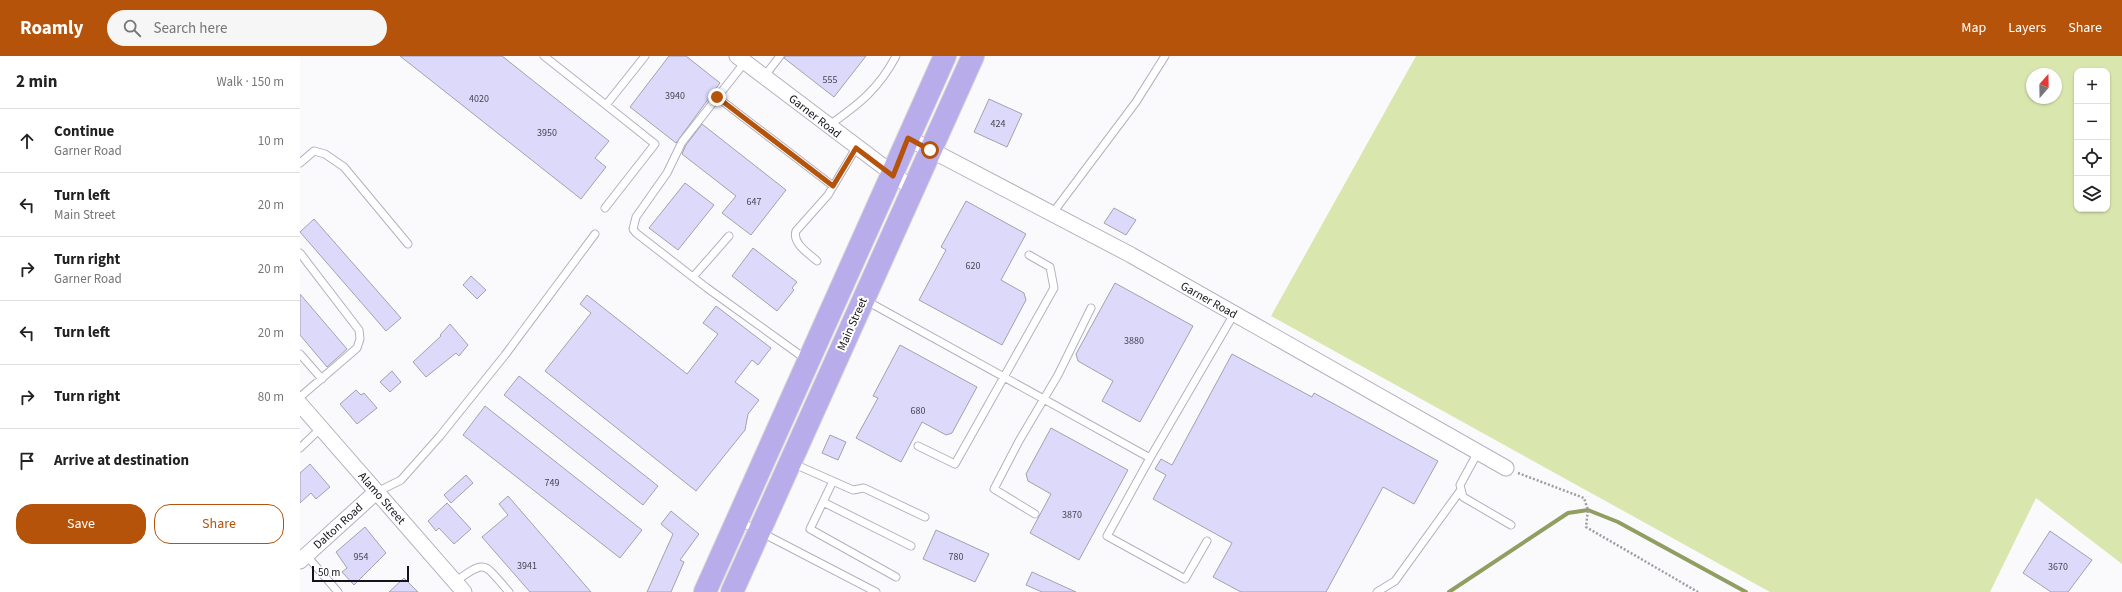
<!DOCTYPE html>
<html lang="en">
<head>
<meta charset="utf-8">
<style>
	:root { --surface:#fff; --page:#f6f6f6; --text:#222; --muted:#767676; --line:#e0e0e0; --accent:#b45309 }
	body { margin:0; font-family:"Source Sans 3",sans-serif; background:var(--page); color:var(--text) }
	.controls { position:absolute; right:12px; top:12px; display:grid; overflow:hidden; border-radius:8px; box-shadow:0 1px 3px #0004 }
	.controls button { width:36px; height:36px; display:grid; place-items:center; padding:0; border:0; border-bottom:1px solid var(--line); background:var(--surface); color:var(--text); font:20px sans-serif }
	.compass { position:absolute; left:1726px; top:12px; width:36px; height:36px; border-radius:50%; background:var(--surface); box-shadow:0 1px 3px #0004; rotate:20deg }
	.scale { position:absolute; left:12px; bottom:10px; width:97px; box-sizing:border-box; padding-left:4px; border:2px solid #141319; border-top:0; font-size:11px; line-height:14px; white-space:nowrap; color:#141319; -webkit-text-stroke:3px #fff; paint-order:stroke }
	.stop { position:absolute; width:12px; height:12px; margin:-9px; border:3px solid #b45309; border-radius:50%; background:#fff }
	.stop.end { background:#b45309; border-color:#fff; box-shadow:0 1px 4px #0008 }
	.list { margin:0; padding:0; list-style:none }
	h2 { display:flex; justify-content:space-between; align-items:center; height:52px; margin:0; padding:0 16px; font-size:17px }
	h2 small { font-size:13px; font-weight:400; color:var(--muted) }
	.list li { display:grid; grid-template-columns:26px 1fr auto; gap:12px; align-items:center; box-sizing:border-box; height:64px; padding:0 16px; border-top:1px solid var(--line) }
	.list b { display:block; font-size:15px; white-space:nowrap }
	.list p { margin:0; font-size:13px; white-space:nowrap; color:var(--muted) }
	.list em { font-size:13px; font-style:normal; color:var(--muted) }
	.actions { display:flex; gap:8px; padding:12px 16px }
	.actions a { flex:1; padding:9px 0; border:1px solid var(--accent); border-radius:16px; text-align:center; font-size:14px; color:var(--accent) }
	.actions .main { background:var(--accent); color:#fff }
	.icon { flex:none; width:22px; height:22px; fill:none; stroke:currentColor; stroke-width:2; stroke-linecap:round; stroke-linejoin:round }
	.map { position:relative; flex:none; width:1822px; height:536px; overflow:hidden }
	header { display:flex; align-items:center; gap:24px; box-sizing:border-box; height:56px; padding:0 20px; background:var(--accent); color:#fff }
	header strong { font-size:19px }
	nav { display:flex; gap:22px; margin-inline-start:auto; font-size:14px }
	.search { width:280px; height:36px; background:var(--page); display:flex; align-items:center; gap:10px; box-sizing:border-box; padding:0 14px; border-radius:22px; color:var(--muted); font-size:15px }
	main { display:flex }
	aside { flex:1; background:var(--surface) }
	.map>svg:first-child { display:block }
</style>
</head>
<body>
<header>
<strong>Roamly</strong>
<div class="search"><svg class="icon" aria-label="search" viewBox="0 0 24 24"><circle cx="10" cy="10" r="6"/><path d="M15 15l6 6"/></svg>Search here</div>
<nav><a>Map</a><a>Layers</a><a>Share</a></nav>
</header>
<main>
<aside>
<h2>2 min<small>Walk · 150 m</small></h2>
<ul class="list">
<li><svg class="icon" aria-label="ahead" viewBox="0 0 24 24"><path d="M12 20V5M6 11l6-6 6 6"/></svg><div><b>Continue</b><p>Garner Road</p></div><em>10 m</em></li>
<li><svg class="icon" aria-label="left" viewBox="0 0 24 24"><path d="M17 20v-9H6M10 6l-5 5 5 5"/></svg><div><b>Turn left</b><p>Main Street</p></div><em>20 m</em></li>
<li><svg class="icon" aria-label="right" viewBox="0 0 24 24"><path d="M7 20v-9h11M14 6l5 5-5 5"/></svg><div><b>Turn right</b><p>Garner Road</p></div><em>20 m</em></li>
<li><svg class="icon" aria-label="left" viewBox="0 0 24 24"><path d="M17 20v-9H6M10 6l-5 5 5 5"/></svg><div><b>Turn left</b></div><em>20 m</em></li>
<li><svg class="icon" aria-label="right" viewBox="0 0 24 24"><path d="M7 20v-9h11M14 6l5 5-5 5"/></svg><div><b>Turn right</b></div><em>80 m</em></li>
<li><svg class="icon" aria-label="arrive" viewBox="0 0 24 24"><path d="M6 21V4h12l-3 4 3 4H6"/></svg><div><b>Arrive at destination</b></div></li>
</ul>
<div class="actions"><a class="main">Save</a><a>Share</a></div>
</aside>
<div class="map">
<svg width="1822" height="536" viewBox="0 0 1822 536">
	<rect width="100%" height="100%" fill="#fafafd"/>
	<!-- pitch -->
	<path fill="#d9e7af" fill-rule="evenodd" d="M 1116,0 L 1822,0 L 1822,508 L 1736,442 L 1690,536 L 1470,536 L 971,260 ZM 1777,15 L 1807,15 L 1807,153 L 1777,153 ZM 1732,18 L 1756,18 L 1756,42 L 1732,42 Z"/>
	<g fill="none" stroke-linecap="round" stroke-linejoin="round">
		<!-- stream -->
		<path stroke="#909e62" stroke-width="4" d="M 1149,536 L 1268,457 L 1288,454 L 1318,466 L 1446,536"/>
	</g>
	<!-- building -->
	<path fill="#ddd9fa" stroke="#a2a1af" d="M 100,0 L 202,0 L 309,85 L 295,102 L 306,111 L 281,143 Z
		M 369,0 L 386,0 L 420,27 L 376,87 L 330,51 Z
		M 485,0 L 566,0 L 534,41 L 484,2 Z
		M 689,43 L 722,58 L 707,91 L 674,76 Z
		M 402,68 L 486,134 L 451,179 L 422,157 L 436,140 L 382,98 L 386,89 Z
		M 385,127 L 414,149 L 378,194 L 349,172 Z
		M 666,145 L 726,178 L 701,224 L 724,237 L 726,244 L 702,289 L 619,244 L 646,194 L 641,191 Z
		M 814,152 L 836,164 L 826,179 L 804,167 Z
		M 14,163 L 101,262 L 86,275 L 0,176 Z
		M 453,192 L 497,226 L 492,232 L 494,234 L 477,255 L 432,220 Z
		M 171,220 L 186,234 L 177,243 L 163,229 Z
		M 815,227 L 893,270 L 840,366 L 802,345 L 813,325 L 778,305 L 776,298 Z
		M 0,238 L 47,293 L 27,311 L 0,279 Z
		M 287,239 L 387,318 L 418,278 L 403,267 L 416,250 L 471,292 L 458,309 L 452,304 L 435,326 L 459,344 L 448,358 L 445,374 L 396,435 L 245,315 L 291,257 L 280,248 Z
		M 150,268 L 168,289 L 159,300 L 156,297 L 126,321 L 113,306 L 141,280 L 140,279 Z
		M 600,289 L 677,331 L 652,377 L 646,379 L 622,366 L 601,406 L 556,382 L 578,342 L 573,340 Z
		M 932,298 L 1012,341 L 1014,337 L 1138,405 L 1114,448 L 1083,431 L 1026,536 L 941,536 L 913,521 L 932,487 L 853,443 L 866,419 L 855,413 L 861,403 L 872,409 Z
		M 92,315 L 101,326 L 90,336 L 80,326 Z
		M 219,320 L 358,430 L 343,449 L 204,339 Z
		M 56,334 L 61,339 L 64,337 L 77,352 L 57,368 L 40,348 Z
		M 185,350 L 342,474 L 320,502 L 163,379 Z
		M 751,372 L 828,414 L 779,504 L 730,477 L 751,438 L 728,425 L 726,418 Z
		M 530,379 L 546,386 L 538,404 L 522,397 Z
		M 10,408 L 30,431 L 16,443 L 11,437 L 0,447 L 0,417 Z
		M 166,419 L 173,427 L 151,447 L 144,439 Z
		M 208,440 L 291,536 L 230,536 L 182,481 L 208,459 L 199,448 Z
		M 147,447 L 171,473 L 154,488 L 139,472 L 136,475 L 128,465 Z
		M 371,455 L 399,478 L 380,504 L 384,506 L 371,536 L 347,536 L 373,478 L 361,468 Z
		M 65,471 L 86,497 L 54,529 L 42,516 L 47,512 L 36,496 Z
		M 636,474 L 689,498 L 675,526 L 623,503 Z
		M 1750,475 L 1792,504 L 1768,536 L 1751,536 L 1723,517 Z
		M 732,516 L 776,536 L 742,536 L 726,529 Z
		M 104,522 L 118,536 L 89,536 Z"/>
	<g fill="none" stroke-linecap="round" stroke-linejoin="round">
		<!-- service casing -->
		<g stroke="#b3b1c0" stroke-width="9">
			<path id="service" d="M 244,0 L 306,49 L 345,0
				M 445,6 L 382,86 L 367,117 L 336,161 L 333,173 L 336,177 L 407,232 L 507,304
				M 464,21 L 480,0
				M 417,41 L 533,130
				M 528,70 C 558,49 579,33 596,0
				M 0,107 L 14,95 L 25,98 L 44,111 L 108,188
				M 305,152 L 355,88 L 306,49
				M 752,158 L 836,46 L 865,0
				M 0,197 L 59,274 L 60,283 L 57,292 L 0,341
				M 517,205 C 508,197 492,187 496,175 L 528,139 L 556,92
				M 393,221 L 429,180
				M 565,244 L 850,402 L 934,258
				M 0,298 L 22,323
				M 618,390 L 655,408 L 754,232 L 750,211 L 729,199
				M 0,392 L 21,372
				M 1178,396 L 1160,429 L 1163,441 L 1211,469
				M 850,402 L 807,480 L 885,523 L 907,485
				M 492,407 L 553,434 L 564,432 L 625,461
				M 533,425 L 510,473 L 596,521
				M 77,436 L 101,424 L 140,380 L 205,299 L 295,178
				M 523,446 L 611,490
				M 735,458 L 694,433 L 719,385 L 758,319 L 791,252
				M 439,465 L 576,536
				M 6,499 L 38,536
				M 155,526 C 187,502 184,508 209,536
				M 1077,536 L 1095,525 L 1160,435"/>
		</g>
		<!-- minor casing -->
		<g stroke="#b3b1c0" stroke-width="17">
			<path id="minor" d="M 437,0 L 613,133
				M 608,82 L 831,199 L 1206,412
				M 0,348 L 164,536
				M 0,505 L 76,436"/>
		</g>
		<!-- primary casing -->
		<g stroke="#d5d5d6" stroke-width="24">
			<path id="primary" d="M 405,536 L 645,0
				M 432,536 L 673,0"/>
		</g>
		<!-- path -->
		<path stroke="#9e9ea2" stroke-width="2.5" stroke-dasharray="2 2" stroke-linecap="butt" d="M 1218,417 L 1284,442 L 1288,454 L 1286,471 L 1398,536"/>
		<!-- service -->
		<use href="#service" stroke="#fff" stroke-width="7"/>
		<!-- minor -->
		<use href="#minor" stroke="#fff" stroke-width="15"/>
		<!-- primary -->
		<use href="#primary" stroke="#b8aceb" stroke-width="22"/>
	</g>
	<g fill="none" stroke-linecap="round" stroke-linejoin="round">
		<!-- route -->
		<path stroke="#b45309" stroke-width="5" d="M 417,41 L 533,130 L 556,92 L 593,120 L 608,82 L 630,94"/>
	</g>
	<g text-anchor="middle" stroke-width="4" stroke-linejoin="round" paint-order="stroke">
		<!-- number labels -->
		<g font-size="10" fill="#464451">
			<text x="530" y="27">555</text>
			<text x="375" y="43">3940</text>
			<text x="179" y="46">4020</text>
			<text x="698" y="71">424</text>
			<text x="247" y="80">3950</text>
			<text x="454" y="149">647</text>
			<text x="673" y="213">620</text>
			<text x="834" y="288">3880</text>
			<text x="618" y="358">680</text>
			<text x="252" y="430">749</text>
			<text x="772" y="462">3870</text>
			<text x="61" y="504">954</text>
			<text x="656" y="504">780</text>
			<text x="227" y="513">3941</text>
			<text x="1758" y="514">3670</text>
		</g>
		<!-- street labels -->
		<g font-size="12" fill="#141319" stroke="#fff">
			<text transform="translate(515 60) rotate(38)" y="4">Garner Road</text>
			<text transform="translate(909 244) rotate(29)" y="4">Garner Road</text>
			<text transform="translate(552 268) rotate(-66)" y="4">Main Street</text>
			<text transform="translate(82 442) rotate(49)" y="4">Alamo Street</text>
			<text transform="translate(38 470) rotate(-42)" y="4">Dalton Road</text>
		</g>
	</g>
</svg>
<div class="controls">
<button>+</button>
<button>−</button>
<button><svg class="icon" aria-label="locate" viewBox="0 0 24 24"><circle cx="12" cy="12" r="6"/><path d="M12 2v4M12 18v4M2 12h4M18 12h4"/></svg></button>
<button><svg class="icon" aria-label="layers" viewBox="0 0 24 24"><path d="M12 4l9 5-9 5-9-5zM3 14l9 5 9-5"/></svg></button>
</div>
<svg class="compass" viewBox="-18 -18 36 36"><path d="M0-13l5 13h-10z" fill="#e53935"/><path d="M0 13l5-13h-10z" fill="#767676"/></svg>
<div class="scale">50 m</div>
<div class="stop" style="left:630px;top:94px"></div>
<div class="stop end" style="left:417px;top:41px"></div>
</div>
</main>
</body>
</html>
